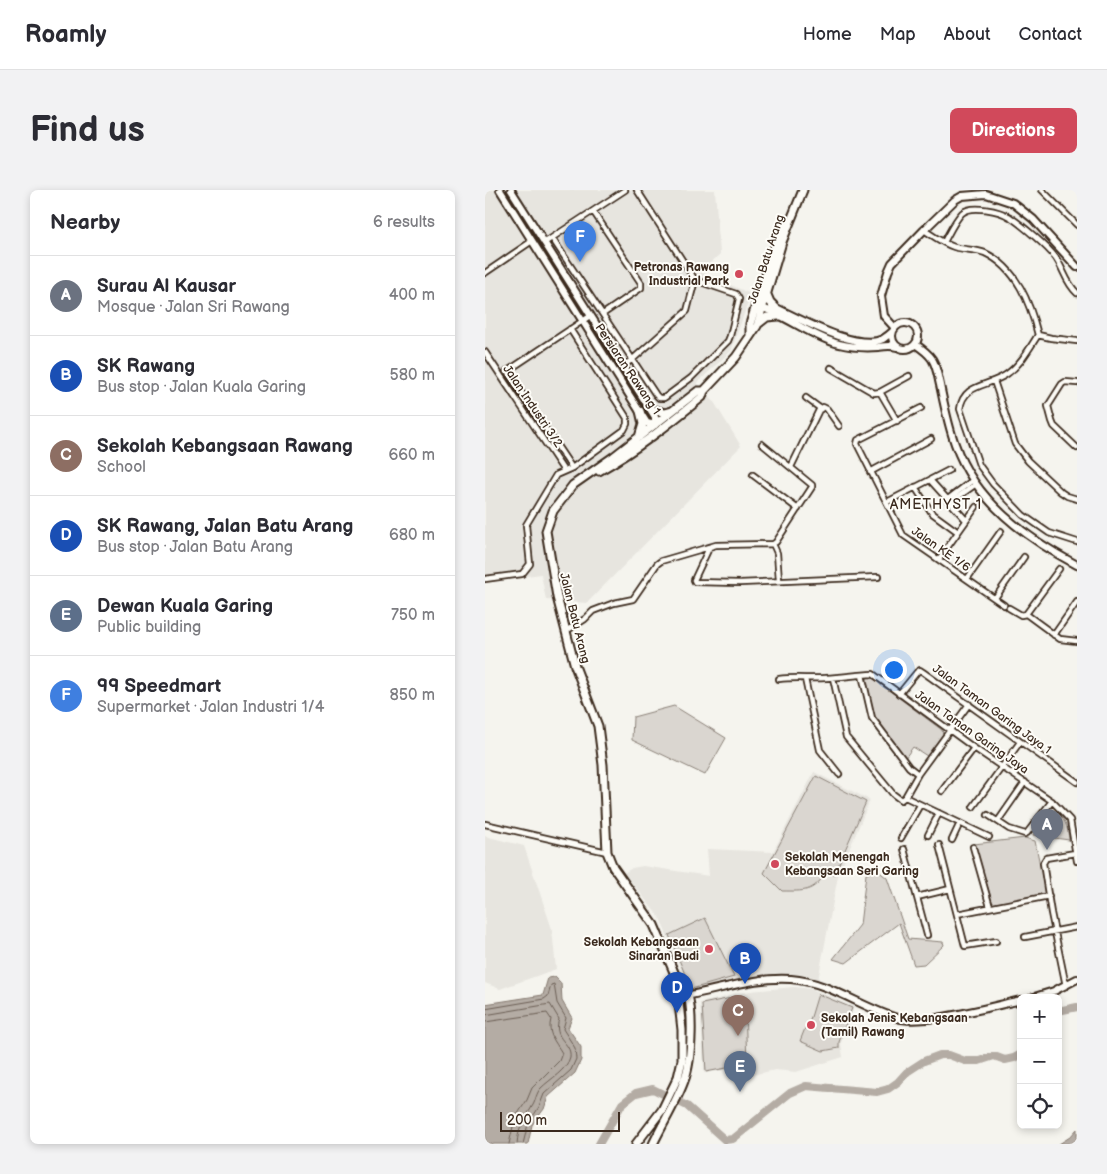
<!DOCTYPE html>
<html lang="en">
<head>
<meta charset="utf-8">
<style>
	:root { --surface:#fff; --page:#f2f2f3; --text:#2b2b33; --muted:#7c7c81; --line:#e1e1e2; --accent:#d1495b }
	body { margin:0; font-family:"Balsamiq Sans",sans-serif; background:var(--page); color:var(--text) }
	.controls { position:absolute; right:15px; bottom:15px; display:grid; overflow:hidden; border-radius:8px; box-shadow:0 2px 8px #0003 }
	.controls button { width:45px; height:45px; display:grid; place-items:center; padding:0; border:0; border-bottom:1px solid var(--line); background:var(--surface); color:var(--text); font:25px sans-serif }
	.scale { position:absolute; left:15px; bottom:12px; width:120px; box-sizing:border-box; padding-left:5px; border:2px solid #3b2a1e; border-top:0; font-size:14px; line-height:18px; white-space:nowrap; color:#3b2a1e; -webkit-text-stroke:4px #fdfcf7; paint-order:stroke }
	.you { position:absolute; left:408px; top:479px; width:18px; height:18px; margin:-12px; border:4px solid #fff; border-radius:50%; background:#1a73e8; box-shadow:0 0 0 8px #1a73e833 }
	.badge { display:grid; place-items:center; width:32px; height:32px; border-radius:50%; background:var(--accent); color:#fff; font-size:16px; font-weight:700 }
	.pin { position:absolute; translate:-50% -41px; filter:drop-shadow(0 1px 2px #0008) }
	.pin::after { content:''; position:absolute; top:26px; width:18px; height:15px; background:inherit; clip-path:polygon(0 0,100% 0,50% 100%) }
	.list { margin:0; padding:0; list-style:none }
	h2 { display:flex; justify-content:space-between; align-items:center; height:65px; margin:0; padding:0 20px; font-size:21px }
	h2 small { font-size:16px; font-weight:400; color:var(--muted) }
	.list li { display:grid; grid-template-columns:32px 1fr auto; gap:15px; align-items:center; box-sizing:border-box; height:80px; padding:0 20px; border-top:1px solid var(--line) }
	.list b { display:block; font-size:19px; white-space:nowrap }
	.list p { margin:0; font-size:16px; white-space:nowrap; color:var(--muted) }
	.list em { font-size:16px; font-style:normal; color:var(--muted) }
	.icon { flex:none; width:28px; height:28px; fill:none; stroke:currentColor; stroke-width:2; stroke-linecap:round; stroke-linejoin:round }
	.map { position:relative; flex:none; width:592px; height:954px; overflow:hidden; border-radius:8px }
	header { display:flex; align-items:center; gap:30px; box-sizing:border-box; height:70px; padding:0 25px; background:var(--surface); border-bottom:1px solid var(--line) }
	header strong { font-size:24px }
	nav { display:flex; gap:28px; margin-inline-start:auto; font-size:18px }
	.intro { display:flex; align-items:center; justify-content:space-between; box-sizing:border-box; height:120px; padding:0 30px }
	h1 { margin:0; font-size:35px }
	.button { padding:12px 22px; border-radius:8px; background:var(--accent); color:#fff; font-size:18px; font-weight:700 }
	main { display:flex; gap:30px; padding:0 30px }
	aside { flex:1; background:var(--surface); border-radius:8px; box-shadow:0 2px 8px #0003 }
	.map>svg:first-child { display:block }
</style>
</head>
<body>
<header>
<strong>Roamly</strong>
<nav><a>Home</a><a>Map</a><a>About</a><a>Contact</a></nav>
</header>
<div class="intro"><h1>Find us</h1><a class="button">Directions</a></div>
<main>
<aside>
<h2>Nearby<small>6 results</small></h2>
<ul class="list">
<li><span class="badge" style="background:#6b7280">A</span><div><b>Surau Al Kausar</b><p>Mosque · Jalan Sri Rawang</p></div><em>400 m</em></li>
<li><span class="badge" style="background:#1a4fb4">B</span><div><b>SK Rawang</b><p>Bus stop · Jalan Kuala Garing</p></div><em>580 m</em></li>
<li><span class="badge" style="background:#8d6e63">C</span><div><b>Sekolah Kebangsaan Rawang</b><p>School</p></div><em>660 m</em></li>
<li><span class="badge" style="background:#1a4fb4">D</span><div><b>SK Rawang, Jalan Batu Arang</b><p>Bus stop · Jalan Batu Arang</p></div><em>680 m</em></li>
<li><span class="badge" style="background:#5c6f8a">E</span><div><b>Dewan Kuala Garing</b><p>Public building</p></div><em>750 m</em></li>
<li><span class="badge" style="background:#3f7fe0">F</span><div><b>99 Speedmart</b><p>Supermarket · Jalan Industri 1/4</p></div><em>850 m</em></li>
</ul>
</aside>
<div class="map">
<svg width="592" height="954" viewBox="0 0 592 954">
	<rect width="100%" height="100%" fill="#f5f4ee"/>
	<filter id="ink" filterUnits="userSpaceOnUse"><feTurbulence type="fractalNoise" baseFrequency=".02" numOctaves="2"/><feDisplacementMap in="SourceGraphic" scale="10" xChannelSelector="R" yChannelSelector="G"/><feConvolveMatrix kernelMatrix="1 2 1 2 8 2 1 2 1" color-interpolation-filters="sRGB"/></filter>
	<g filter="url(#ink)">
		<!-- built -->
		<path fill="#e7e5df" d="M 0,0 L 230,0 L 235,64 L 216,82 L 266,104 L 246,161 L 212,193 L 229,212 L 256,256 L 102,413 L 61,410 L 56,384 L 0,392 Z
			M 329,582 L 385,610 L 353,686 L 333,790 L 299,785 L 264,790 L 205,801 L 175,728 L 139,683 L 147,678 L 158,676 L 224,686 L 222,659 L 288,662 Z
			M 0,646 L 39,656 L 67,739 L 71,779 L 15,799 L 0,793 Z
			M 309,797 L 327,799 L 369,817 L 356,853 L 358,867 L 311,882 L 290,880 L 249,889 L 247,879 L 219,883 L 215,813 L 265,801 Z"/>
		<!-- green -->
		<path fill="#dad6d0" stroke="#8a8077" d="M 386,487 L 457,540 L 458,544 L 442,566 L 428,557 L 420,568 L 392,531 L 389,524 L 382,493 L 382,488 Z
			M 189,516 L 241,548 L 220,585 L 147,550 L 148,527 Z
			M 331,586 L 381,612 L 349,685 L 341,683 C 327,703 320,701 297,701 L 279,683 Z
			M 568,620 C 580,627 583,637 584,650 L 548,645 L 564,621 Z
			M 540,648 L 550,651 L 561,704 L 508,714 L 489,654 Z
			M 392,680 L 402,688 L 423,749 L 458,752 L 459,755 L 439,774 L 429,775 L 414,733 L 361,773 L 348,769 L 375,735 L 381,684 Z
			M 220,728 L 249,787 L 206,799 L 184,745 Z
			M 333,804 L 367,818 L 354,852 L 354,858 L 338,861 L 315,851 L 321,836 L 323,837 Z
			M 256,806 L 257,818 L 260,818 L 262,874 L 221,882 L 217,814 Z"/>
		<!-- water -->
		<path fill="#b4aca4" stroke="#84786e" d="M 70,787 L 76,793 L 77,811 L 87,828 L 83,838 L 96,857 L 96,870 L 90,883 L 63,907 L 59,919 L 47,935 L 43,954 L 0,954 L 0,814 L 58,805 L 63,788 Z
			M 592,939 L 592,954 L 574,954 L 585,947 Z"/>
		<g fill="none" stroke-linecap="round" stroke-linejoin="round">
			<!-- shore -->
			<path stroke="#6b5e54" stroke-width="1" d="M 0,819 L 59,809 L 63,806 L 66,795 L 69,794 L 72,813 L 81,828 L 78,839 L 90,858 L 91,869 L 86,880 L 59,904 L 54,917 L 43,934 L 38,954
				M 0,825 L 65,814 L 74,829 C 67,850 87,852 85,867 C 82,880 65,889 56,898 C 51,903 51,910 48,915 C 40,929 33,937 32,954
				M 0,832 L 62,823 L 66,829 C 62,844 70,851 77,863 L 74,871 L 47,898 L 42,910 L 30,928 L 24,954"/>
			<!-- river -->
			<path stroke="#b4aca4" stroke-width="8" d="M 573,821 L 592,817
				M 114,954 L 137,914 L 151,903 L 168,899 L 202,916 L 240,950 L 248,949 L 305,903 L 321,896 L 392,902 L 403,899 L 413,892 L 422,882 L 439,871 L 455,865 L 464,865 L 480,871 L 494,871 L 509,866 L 520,870 L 529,868 L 536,864"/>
			<!-- street casing -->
			<g stroke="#3b2a1e" stroke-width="8">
				<path id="street" d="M 557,0 L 592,35
					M 108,21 L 156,93 L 156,98 L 118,124
					M 439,40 C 448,46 459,54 469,57 C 479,60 491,59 500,63 C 532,78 545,113 553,145 C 544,159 536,174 522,184 C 504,197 478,193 475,219 L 494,275 L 508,294 L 538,325 L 564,343 L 592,352
					M 67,48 L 171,205 L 174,208 L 179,208 L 206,188 L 243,151 L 245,146 L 254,109 L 251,104 L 210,90
					M 459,52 C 464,43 470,30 477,23 C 487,14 515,21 525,27 C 537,35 562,56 571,68 C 579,80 581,93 592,103
					M 59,53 L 140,0
					M 0,83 L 47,51
					M 553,145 L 566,148 L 592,151
					M 0,162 L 79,281
					M 138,176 L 148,169 L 202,121 L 210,90 L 152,0
					M 346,178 L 389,203 L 395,202 L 424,186
					M 22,181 L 87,278
					M 21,182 L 105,126
					M 509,191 L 530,254 L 543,271 L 576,302 L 582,306 L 592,309
					M 592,193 L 580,192 L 577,194 L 563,216 L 567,231 L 569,236 L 592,258
					M 395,202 L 412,231
					M 321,208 L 336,219
					M 436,218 L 373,250 L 372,254 L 418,345 L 519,415
					M 306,277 L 334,220 L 338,217 L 342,219 L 354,236
					M 385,282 L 446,249
					M 268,285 L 313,319
					M 445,290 L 481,330
					M 430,297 L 447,323 L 473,342
					M 463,309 L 488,290
					M 402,312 L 464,280
					M 466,312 L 491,294
					M 288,354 L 292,363 L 294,390
					M 224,358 L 209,390 L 210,392 L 255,393 L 393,387
					M 454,369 L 491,317
					M 0,389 L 37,384 L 45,374 L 41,335 L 71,285 L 87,278 L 139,240 L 142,234 L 142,228 L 85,139
					M 482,389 L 516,341
					M 510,408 L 539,367
					M 524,418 L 536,425 L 541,424
					M 541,424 L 575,449 L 592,451
					M 541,424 L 574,379
					M 81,441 L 100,429 L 108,421 L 129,413 L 148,409 L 172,374 L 176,371 L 231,355 L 288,354 L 291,352 L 327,297 L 327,295 L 277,254
					M 569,445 L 592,412
					M 377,485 L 387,528 L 424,577 L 433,584
					M 348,488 L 361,547 L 408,604 L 416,610 L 420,607 L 433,584 L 484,514
					M 294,489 C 310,487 324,489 341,488 C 357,487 372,485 388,484 L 489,558 L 567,611 L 585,630 L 592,671
					M 320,489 L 335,560 L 354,584
					M 414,504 L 432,482 L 435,480 L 438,482 L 592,592
					M 457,601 L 489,558
					M 420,607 L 504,647
					M 488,617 L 535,552
					M 503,625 L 524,639 L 540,644 L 542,643 L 567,611
					M 513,631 L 540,592
					M 0,634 L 122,662
					M 443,645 L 454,623
					M 416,648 L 435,615
					M 467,650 L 475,633
					M 454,655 L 480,756 L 511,751
					M 488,657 L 505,717
					M 419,659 L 442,745
					M 432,707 L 465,699
					M 472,724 L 564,706
					M 540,747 L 592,737
					M 581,796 L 566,723 L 558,673 L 561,668 L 590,663"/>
			</g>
			<!-- secondary casing -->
			<g stroke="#3b2a1e" stroke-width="10">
				<path id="secondary" d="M 15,0 L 162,233 L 170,235 L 170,227 L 26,0
					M 272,116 C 301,125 325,146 354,154 C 366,157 380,158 393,157 C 400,156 405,155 412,157
					M 287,116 C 312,127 371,162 398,149 C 401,147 405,144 407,142
					M407 146a13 13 0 1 1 26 0a13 13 0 1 1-26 0Z
					M 410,138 L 399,126 L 396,106 L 403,82 L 407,73 L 439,40 L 470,10 L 477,6 L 501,4 L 528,13 L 548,29 L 592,77
					M 430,154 C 436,158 443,163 447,169 C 452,177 453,187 455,195 C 459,214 463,235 470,254 C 490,311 541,348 592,375
					M 193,807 C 231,802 268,786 306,789 C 345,792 375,817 412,828 C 437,836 508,816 536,810
					M 546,808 L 569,801 L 592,789"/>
			</g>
			<!-- primary casing -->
			<g stroke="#3b2a1e" stroke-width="11">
				<path id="primary" d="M 282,105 L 285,112 L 290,117
					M 273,134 L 282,127 L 294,126
					M 265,144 L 265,134 L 292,50 L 298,35
					M 166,219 L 180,223 L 187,221
					M 154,247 L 158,234 L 155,221
					M 114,281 C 151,260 184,234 217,207 L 219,201
					M 151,954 L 177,920 L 193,887 L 197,870 L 197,840 L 191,787 L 169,735 L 128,677 L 122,662 L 118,575 L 113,536 L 90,476 L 72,407 L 61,341 L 68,321 L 88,295 L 128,267 L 213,201 L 219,201 L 251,167 L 272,136 L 297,52 L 318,0
					M 168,954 C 178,933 191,913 199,891 C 207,871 210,814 199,795 C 197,792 194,790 191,787"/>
			</g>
			<!-- street -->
			<use href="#street" stroke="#fdfcf7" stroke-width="4.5"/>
			<!-- secondary -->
			<use href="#secondary" stroke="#fdfcf7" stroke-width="6"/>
			<!-- primary -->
			<use href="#primary" stroke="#fdfcf7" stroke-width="7"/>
		</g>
	</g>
	<!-- markers -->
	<g fill="#d1495b" stroke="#fdfcf7" stroke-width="2">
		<circle cx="254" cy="84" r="5"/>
		<circle cx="290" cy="674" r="5"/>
		<circle cx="224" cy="759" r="5"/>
		<circle cx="326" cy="835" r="5"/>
	</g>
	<g text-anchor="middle" stroke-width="4" stroke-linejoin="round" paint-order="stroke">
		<!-- street labels -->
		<g font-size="12" fill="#3b2a1e" stroke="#fdfcf7">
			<text transform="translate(281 69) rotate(-72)" y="4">Jalan Batu Arang</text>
			<text transform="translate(143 179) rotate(56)" y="4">Persiaran Rawang 1</text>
			<text transform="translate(48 216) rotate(56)" y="4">Jalan Industri 3/2</text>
			<text transform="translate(456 359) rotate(35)" y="4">Jalan KE 1/6</text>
			<text transform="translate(90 428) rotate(76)" y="4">Jalan Batu Arang</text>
			<text transform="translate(507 519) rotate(36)" y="4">Jalan Taman Garing Jaya 1</text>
			<text transform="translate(487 542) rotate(35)" y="4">Jalan Taman Garing Jaya</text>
		</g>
		<!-- poi labels -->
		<g font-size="12" font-weight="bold" fill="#3b2a1e" stroke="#fdfcf7" text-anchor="end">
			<text x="244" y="81">Petronas Rawang<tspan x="244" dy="14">Industrial Park</tspan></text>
			<text x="300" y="671" text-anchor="start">Sekolah Menengah<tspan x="300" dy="14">Kebangsaan Seri Garing</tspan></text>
			<text x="214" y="756">Sekolah Kebangsaan<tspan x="214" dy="14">Sinaran Budi</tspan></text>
			<text x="336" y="832" text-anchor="start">Sekolah Jenis Kebangsaan<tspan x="336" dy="14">(Tamil) Rawang</tspan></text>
		</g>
		<!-- neighbourhood labels -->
		<g font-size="14" letter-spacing="1" fill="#3b2a1e" stroke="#fdfcf7">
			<text x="451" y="319">AMETHYST 1</text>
		</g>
	</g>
</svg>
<div class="controls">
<button>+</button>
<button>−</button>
<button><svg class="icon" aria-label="locate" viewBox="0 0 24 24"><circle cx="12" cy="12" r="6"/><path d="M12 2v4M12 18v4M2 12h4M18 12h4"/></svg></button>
</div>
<div class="scale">200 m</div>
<div class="you"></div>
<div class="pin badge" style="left:562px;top:660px;background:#6b7280">A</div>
<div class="pin badge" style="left:260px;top:794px;background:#1a4fb4">B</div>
<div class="pin badge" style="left:253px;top:846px;background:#8d6e63">C</div>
<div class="pin badge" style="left:192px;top:823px;background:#1a4fb4">D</div>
<div class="pin badge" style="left:255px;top:902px;background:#5c6f8a">E</div>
<div class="pin badge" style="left:95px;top:72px;background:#3f7fe0">F</div>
</div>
</main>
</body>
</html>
